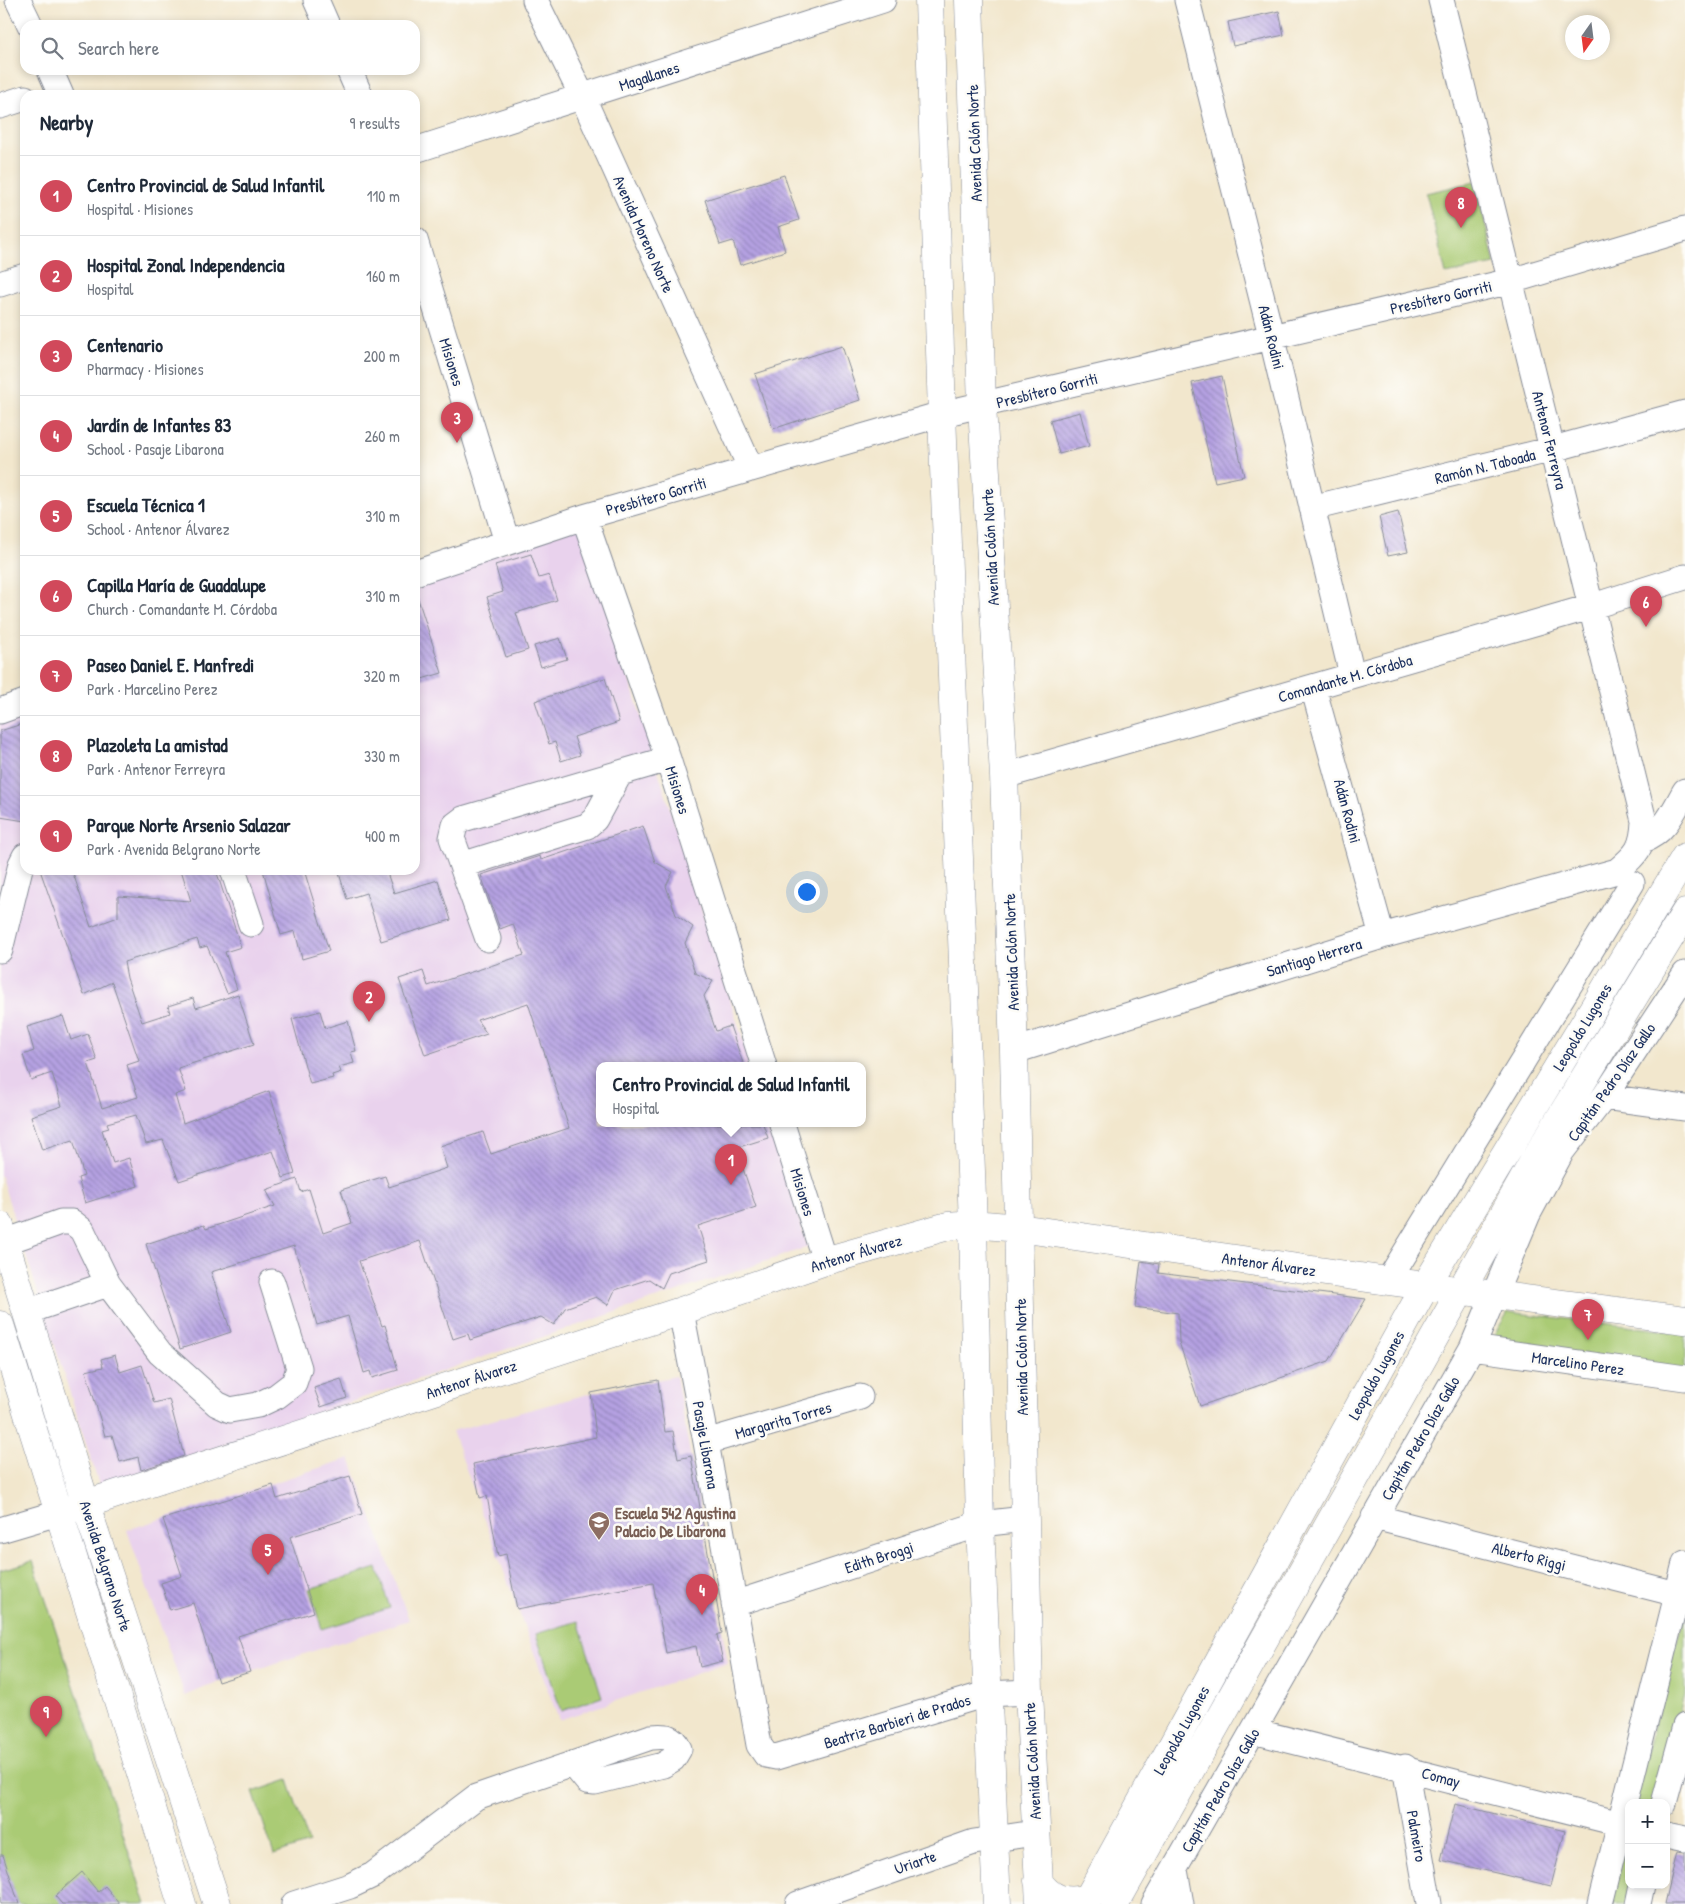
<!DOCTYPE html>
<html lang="en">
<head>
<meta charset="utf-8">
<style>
	:root { --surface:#fff; --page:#f6f6f7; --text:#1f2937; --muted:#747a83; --line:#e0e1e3; --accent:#d1495b }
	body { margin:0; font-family:"Patrick Hand",sans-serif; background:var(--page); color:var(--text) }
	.controls { position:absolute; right:15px; bottom:15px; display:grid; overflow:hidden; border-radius:10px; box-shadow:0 2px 8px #0003 }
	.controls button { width:45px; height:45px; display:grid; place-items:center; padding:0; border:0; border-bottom:1px solid var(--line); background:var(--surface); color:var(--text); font:25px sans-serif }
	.compass { position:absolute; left:1565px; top:15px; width:45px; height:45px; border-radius:50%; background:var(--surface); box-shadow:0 2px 8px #0003; rotate:194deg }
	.you { position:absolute; left:806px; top:891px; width:18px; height:18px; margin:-12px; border:4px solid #fff; border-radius:50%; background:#1a73e8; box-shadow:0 0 0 8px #1a73e833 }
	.badge { display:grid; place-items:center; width:32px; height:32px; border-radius:50%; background:var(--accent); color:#fff; font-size:16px; font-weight:700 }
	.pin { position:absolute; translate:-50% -41px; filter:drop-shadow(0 1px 2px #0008) }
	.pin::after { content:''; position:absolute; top:26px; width:18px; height:15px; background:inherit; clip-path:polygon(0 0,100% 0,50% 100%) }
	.popup { position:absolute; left:596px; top:1062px; width:270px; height:65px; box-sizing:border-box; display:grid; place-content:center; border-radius:10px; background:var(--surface); filter:drop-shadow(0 1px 4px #0005); font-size:16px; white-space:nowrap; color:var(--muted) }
	.popup b { font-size:19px; color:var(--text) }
	.popup::after { content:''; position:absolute; left:50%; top:100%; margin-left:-10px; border:10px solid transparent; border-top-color:var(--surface) }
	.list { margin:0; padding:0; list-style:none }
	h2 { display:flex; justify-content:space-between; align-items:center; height:65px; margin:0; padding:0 20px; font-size:21px }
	h2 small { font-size:16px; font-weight:400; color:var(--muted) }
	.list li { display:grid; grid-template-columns:32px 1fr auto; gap:15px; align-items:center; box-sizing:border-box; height:80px; padding:0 20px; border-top:1px solid var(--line) }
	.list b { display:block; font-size:19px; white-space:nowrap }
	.list p { margin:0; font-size:16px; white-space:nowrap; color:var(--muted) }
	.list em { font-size:16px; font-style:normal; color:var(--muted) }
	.icon { flex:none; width:28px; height:28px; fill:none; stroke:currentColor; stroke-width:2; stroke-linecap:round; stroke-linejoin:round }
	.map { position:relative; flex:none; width:1685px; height:1904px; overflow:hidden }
	.search { position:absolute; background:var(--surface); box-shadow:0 2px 8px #0003; left:20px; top:20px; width:400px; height:55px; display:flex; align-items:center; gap:12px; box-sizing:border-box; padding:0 18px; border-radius:15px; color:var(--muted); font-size:19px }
	.panel { position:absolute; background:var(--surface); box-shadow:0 2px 8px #0003; left:20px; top:90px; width:400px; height:785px; border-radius:15px }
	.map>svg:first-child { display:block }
</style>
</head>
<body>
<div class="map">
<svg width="1685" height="1904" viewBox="0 0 1685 1904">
	<defs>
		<pattern id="building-back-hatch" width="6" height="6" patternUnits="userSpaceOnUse" patternTransform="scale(1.25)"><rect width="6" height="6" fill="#b5a1e2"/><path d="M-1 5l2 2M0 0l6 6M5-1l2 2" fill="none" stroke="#9284ba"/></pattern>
	</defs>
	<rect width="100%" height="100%" fill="#fdfcf7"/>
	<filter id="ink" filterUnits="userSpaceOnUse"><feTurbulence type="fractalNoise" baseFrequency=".02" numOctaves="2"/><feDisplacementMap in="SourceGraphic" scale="10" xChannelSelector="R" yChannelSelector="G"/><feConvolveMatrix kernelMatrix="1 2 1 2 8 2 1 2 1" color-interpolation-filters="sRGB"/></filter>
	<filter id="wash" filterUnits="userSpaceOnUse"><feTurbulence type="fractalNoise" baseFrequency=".0096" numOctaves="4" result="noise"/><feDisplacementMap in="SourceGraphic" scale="20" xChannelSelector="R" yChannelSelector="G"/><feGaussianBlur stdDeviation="1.12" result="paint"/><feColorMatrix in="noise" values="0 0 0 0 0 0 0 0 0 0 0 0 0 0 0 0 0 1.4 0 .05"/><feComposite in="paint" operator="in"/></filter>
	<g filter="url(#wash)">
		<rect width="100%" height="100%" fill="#f2e7cd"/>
		<!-- built -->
		<path fill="#e9d2ed" d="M 581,526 L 751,1066 L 600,1066 L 600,1124 L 769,1124 L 808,1247 L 100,1487 L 0,1174 L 0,721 L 25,712 L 25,870 L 415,870 L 415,582 Z
			M 676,1376 L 728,1663 L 559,1720 L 452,1431 L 588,1394 Z
			M 350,1458 L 409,1620 L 218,1682 L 185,1696 L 127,1530 Z"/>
		<!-- park -->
		<path fill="#aacb74" stroke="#627d69" d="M 1475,182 L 1495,264 L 1446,274 L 1426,193 Z
			M 1508,1312 L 1685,1333 L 1685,1373 L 1487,1346 Z
			M 33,1561 L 146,1904 L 0,1904 L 0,1570 Z
			M 377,1568 L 390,1608 L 322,1629 L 309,1589 Z
			M 1685,1612 L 1685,1695 L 1657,1803 L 1633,1803 Z
			M 578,1621 L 602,1697 L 561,1711 L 536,1634 Z
			M 288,1780 L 309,1843 L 274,1855 L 253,1792 Z
			M 1629,1845 L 1629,1885 L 1636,1885 L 1632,1904 L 1610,1904 L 1624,1848 Z"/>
		<g id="blocks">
			<!-- building -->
			<path fill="url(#building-back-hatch)" d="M 1279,11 L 1284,35 L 1233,46 L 1228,22 Z
				M 784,175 L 799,220 L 778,227 L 785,251 L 740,265 L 733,241 L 720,245 L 705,200 Z
				M 842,346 L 860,400 L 773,429 L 755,374 Z
				M 1222,376 L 1244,476 L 1215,482 L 1192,383 Z
				M 1080,412 L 1089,446 L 1059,454 L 1050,420 Z
				M 1398,512 L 1408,552 L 1388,556 L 1379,517 Z
				M 531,554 L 539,578 L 549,575 L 557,600 L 516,613 L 528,650 L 506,657 L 487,597 L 503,592 L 495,565 Z
				M 418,599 L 442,673 L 415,681 L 415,600 Z
				M 560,638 L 567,659 L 541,667 L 534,646 Z
				M 605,678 L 619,722 L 574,737 L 580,755 L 561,761 L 555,742 L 549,744 L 535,701 Z
				M 25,723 L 25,821 L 0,817 L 0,731 Z
				M 643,826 L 655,862 L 673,872 L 666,886 L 676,915 L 693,927 L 685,943 L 695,973 L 713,981 L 704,996 L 716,1031 L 730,1026 L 744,1066 L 600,1066 L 600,1124 L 763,1124 L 768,1138 L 736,1148 L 756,1207 L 698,1226 L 709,1260 L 669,1273 L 662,1288 L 649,1279 L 615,1290 L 608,1305 L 596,1297 L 565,1308 L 554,1325 L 541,1317 L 470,1340 L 468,1334 L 453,1339 L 420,1241 L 359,1261 L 382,1326 L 385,1325 L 398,1370 L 372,1378 L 370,1371 L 364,1373 L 348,1316 L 317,1325 L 294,1246 L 211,1272 L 231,1332 L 180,1349 L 146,1244 L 204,1225 L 206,1229 L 275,1206 L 266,1190 L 297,1179 L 301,1192 L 309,1189 L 323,1233 L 352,1223 L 341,1190 L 385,1176 L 389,1187 L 447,1168 L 440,1146 L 483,1132 L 491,1154 L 569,1128 L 528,1003 L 477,1020 L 487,1034 L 425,1055 L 399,979 L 423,971 L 428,986 L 524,955 L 513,924 L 500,929 L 481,875 L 540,856 L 541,860 Z
				M 40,870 L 72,870 L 91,927 L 118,917 L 118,896 L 191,901 L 181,870 L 216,870 L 241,947 L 225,952 L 237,989 L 227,993 L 207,946 L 200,948 L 197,939 L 124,962 L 127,978 L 142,1022 L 170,1013 L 168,1006 L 193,998 L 196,1008 L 238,994 L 254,1044 L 178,1068 L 186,1091 L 175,1095 L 183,1123 L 269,1091 L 295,1174 L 283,1178 L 273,1151 L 179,1181 L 163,1140 L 146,1144 L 136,1115 L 107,1123 L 109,1128 L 102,1130 L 113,1163 L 129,1158 L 138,1186 L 85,1203 L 78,1178 L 84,1176 L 73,1140 L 42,1150 L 31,1116 L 62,1106 L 52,1073 L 31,1080 L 23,1055 L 34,1051 L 27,1027 L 63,1016 L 71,1040 L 88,1034 L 97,1060 L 88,1063 L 102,1108 L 138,1097 L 127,1065 L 139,1061 L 112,982 L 84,995 Z
				M 263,870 L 304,870 L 329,951 L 302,959 L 295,931 L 281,935 Z
				M 338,870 L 386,870 L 394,893 L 438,880 L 451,920 L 381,941 L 366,893 L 347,899 Z
				M 320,1011 L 325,1028 L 348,1021 L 356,1051 L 351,1052 L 354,1063 L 339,1067 L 341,1072 L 332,1075 L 333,1078 L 310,1084 L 292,1019 Z
				M 1141,1261 L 1159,1264 L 1158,1273 L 1366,1299 L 1329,1361 L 1200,1406 L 1179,1342 L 1178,1313 L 1135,1307 Z
				M 115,1355 L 120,1372 L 142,1365 L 154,1403 L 169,1399 L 184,1456 L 141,1470 L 138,1457 L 120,1462 L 112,1435 L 105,1436 L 86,1371 L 103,1367 L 101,1359 Z
				M 341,1379 L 347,1398 L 321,1407 L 314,1388 Z
				M 658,1380 L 665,1432 L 673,1431 L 678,1459 L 691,1456 L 722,1633 L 717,1635 L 723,1661 L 700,1667 L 696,1646 L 666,1653 L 653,1583 L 517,1609 L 506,1554 L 498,1556 L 487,1496 L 480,1498 L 473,1464 L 596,1437 L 591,1393 Z
				M 350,1476 L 362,1514 L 290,1537 L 314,1612 L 238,1636 L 250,1672 L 218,1682 L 193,1603 L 170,1610 L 161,1583 L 182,1576 L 163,1519 L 273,1485 L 277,1499 Z
				M 1455,1804 L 1565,1831 L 1551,1886 L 1441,1860 Z
				M 1677,1852 L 1685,1853 L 1685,1904 L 1665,1904 Z
				M 0,1855 L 3,1855 L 19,1904 L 0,1904 Z
				M 82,1872 L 98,1892 L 105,1886 L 120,1904 L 62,1904 L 55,1896 Z"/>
		</g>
	</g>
	<g filter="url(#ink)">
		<use href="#blocks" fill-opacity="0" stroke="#868b96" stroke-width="1"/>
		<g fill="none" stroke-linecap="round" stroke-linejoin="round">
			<!-- minor casing -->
			<g stroke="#868b96" stroke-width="27">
				<path id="minor" d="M 18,0 L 30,25
					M 316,0 L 327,25
					M 535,0 L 583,98 L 751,469
					M 1187,0 L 1271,335 L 1352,675
					M 50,70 L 61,95
					M 349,70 L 360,95
					M 0,106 L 25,98
					M 415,150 L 883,0
					M 415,240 L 507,542
					M 0,284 L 25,276
					M 1312,508 L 1553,449 L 1685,413
					M 584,517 L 668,759 L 764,1066
					M 415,573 L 584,517 L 942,414 L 1511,281 L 1685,229
					M 1313,687 L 1382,936
					M 0,711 L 25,702
					M 1004,776 L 1590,607 L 1685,577
					M 1643,840 C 1665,833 1674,810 1685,791
					M 462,865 L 587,826 L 595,819 L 620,773
					M 233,870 L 251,924
					M 488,939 L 452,838 L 455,825 L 463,819 L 668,759
					M 0,950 L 21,864 L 25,856
					M 1014,1051 L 1382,936 L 1617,871 C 1637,854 1643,848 1644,821 L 1441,0
					M 1604,1097 L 1685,1108
					M 782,1124 L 825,1261
					M 5,1242 L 61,1222 L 72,1222 L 82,1230 L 108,1284 L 160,1353 L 217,1404 L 230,1410 L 258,1405 L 277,1396 L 294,1383 L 299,1368 L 272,1282
					M 1388,1281 L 1632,883
					M 681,1311 L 706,1442 L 759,1745 L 766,1755 L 776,1757 L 986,1694 L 1029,1692
					M 26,1312 L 108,1284
					M 1472,1348 L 1685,1378
					M 706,1442 L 860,1397
					M 1374,1517 L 1685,1596
					M 0,1530 L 58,1513
					M 734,1604 L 980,1524 L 1025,1519
					M 1253,1731 L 1629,1826
					M 1405,1767 L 1429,1904
					M 1664,1803 L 1685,1726
					M 1666,1835 L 1685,1839
					M 1175,1870 L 1181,1904
					M 294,1904 L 350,1886 L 373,1875 L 476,1797 L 651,1737 C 665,1736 673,1735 679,1749 L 673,1759 L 663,1765 L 595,1782 L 587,1781 L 573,1764
					M 798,1904 L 974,1842 L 1035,1833
					M 1154,1904 L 1472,1348 L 1528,1214 L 1562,1151 L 1604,1097 L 1685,974
					M 1600,1904 L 1685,1563
					M 1638,1904 L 1642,1885"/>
			</g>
			<!-- major casing -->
			<g stroke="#868b96" stroke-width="29">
				<path id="major" d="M 929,0 L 942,414 L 973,1224 L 980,1524 L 997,1904
					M 969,0 L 982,406 L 1004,776 L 1014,1051 L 1029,1692 L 1040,1904
					M 0,1226 L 86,1505 L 217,1904
					M 0,1325 L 182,1904
					M 58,1513 L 681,1311 L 825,1261 L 948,1226 L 973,1224 L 1019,1228 L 1388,1281 L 1685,1320
					M 1038,1881 C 1051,1900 1067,1904 1089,1898
					M 1085,1904 L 1426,1285 L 1685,857
					M 1115,1904 L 1535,1159 L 1685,913"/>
			</g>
			<!-- minor -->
			<use href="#minor" stroke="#fff" stroke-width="25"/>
			<!-- major -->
			<use href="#major" stroke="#fff" stroke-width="28"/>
		</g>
	</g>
	<!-- icons -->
	<defs>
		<g id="school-pin" transform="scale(1.125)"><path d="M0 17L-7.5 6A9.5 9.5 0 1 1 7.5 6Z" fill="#8d6e63" stroke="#fdfcf7"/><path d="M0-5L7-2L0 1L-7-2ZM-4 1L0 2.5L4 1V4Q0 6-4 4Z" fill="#fff"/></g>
	</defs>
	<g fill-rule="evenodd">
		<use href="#school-pin" x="599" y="1522"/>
	</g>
	<g text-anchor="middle" stroke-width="5" stroke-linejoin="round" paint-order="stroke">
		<!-- street labels -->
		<g font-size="16" fill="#1b2f5e" stroke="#fdfcf7">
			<text transform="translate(649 76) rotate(-18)" y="6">Magallanes</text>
			<text transform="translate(974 143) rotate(-92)" y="6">Avenida Colón Norte</text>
			<text transform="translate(644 234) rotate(66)" y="6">Avenida Moreno Norte</text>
			<text transform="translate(1441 297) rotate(-13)" y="6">Presbítero Gorriti</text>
			<text transform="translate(1272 337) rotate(76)" y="6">Adán Rodini</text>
			<text transform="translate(452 362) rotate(73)" y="6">Misiones</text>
			<text transform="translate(1047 390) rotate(-14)" y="6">Presbítero Gorriti</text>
			<text transform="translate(1550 440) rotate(76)" y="6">Antenor Ferreyra</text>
			<text transform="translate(1485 466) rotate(-14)" y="6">Ramón N. Taboada</text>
			<text transform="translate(656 496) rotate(-16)" y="6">Presbítero Gorriti</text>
			<text transform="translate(990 547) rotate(-93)" y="6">Avenida Colón Norte</text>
			<text transform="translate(1345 678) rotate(-16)" y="6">Comandante M. Córdoba</text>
			<text transform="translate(678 790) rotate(73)" y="6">Misiones</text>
			<text transform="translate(1348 811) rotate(75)" y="6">Adán Rodini</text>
			<text transform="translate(1011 952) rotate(-92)" y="6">Avenida Colón Norte</text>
			<text transform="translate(1314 957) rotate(-17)" y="6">Santiago Herrera</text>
			<text transform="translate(1582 1027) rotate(-59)" y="6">Leopoldo Lugones</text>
			<text transform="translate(1611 1082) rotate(-55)" y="6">Capitán Pedro Díaz Gallo</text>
			<text transform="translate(803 1192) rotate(73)" y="6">Misiones</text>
			<text transform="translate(856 1253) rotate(-17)" y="6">Antenor Álvarez</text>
			<text transform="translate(1269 1264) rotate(8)" y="6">Antenor Álvarez</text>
			<text transform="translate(1021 1357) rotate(-91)" y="6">Avenida Colón Norte</text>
			<text transform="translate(1578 1363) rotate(8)" y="6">Marcelino Perez</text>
			<text transform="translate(1376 1375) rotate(-61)" y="6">Leopoldo Lugones</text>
			<text transform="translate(471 1379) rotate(-18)" y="6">Antenor Álvarez</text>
			<text transform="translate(783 1420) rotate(-16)" y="6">Margarita Torres</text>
			<text transform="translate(1420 1438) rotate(-60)" y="6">Capitán Pedro Díaz Gallo</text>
			<text transform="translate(706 1445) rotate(80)" y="6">Pasaje Libarona</text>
			<text transform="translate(1529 1556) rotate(14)" y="6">Alberto Riggi</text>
			<text transform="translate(879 1557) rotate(-18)" y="6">Edith Broggi</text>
			<text transform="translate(106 1566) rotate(72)" y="6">Avenida Belgrano Norte</text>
			<text transform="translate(897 1721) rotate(-17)" y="6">Beatriz Barbieri de Prados</text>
			<text transform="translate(1181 1730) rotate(-61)" y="6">Leopoldo Lugones</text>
			<text transform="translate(1032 1761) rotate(-93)" y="6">Avenida Colón Norte</text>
			<text transform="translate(1441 1777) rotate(15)" y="6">Comay</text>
			<text transform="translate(1220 1790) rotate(-60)" y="6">Capitán Pedro Díaz Gallo</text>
			<text transform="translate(1417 1836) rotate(80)" y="6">Palmeiro</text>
			<text transform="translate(915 1862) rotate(-19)" y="6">Uriarte</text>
		</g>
		<!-- education labels -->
		<g font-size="16" font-weight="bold" fill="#785e54" stroke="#fdfcf7" text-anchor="start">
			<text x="615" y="1519">Escuela 542 Agustina<tspan x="615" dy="18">Palacio De Libarona</tspan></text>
		</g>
	</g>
</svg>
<div class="controls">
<button>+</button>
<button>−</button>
</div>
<svg class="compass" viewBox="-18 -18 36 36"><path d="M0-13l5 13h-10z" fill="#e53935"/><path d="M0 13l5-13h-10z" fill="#747a83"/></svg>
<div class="you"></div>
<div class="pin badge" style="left:731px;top:1185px">1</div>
<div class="popup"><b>Centro Provincial de Salud Infantil</b>Hospital</div>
<div class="pin badge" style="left:369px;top:1022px">2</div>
<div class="pin badge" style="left:457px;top:443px">3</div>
<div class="pin badge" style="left:702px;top:1615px">4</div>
<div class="pin badge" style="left:268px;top:1575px">5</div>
<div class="pin badge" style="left:1646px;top:627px">6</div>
<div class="pin badge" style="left:1588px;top:1340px">7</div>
<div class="pin badge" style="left:1461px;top:228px">8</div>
<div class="pin badge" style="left:46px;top:1737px">9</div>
<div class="search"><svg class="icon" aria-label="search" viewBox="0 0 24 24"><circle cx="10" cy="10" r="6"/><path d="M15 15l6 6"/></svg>Search here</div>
<section class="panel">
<h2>Nearby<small>9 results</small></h2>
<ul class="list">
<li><span class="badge">1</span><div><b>Centro Provincial de Salud Infantil</b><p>Hospital · Misiones</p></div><em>110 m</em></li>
<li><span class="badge">2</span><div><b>Hospital Zonal Independencia</b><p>Hospital</p></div><em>160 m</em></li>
<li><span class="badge">3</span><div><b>Centenario</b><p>Pharmacy · Misiones</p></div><em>200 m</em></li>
<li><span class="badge">4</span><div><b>Jardín de Infantes 83</b><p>School · Pasaje Libarona</p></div><em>260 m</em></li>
<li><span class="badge">5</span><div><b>Escuela Técnica 1</b><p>School · Antenor Álvarez</p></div><em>310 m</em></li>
<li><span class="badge">6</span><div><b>Capilla María de Guadalupe</b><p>Church · Comandante M. Córdoba</p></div><em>310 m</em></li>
<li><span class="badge">7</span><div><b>Paseo Daniel E. Manfredi</b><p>Park · Marcelino Perez</p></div><em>320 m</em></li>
<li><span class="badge">8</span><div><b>Plazoleta La amistad</b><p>Park · Antenor Ferreyra</p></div><em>330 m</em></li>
<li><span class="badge">9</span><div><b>Parque Norte Arsenio Salazar</b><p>Park · Avenida Belgrano Norte</p></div><em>400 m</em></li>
</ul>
</section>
</div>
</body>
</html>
